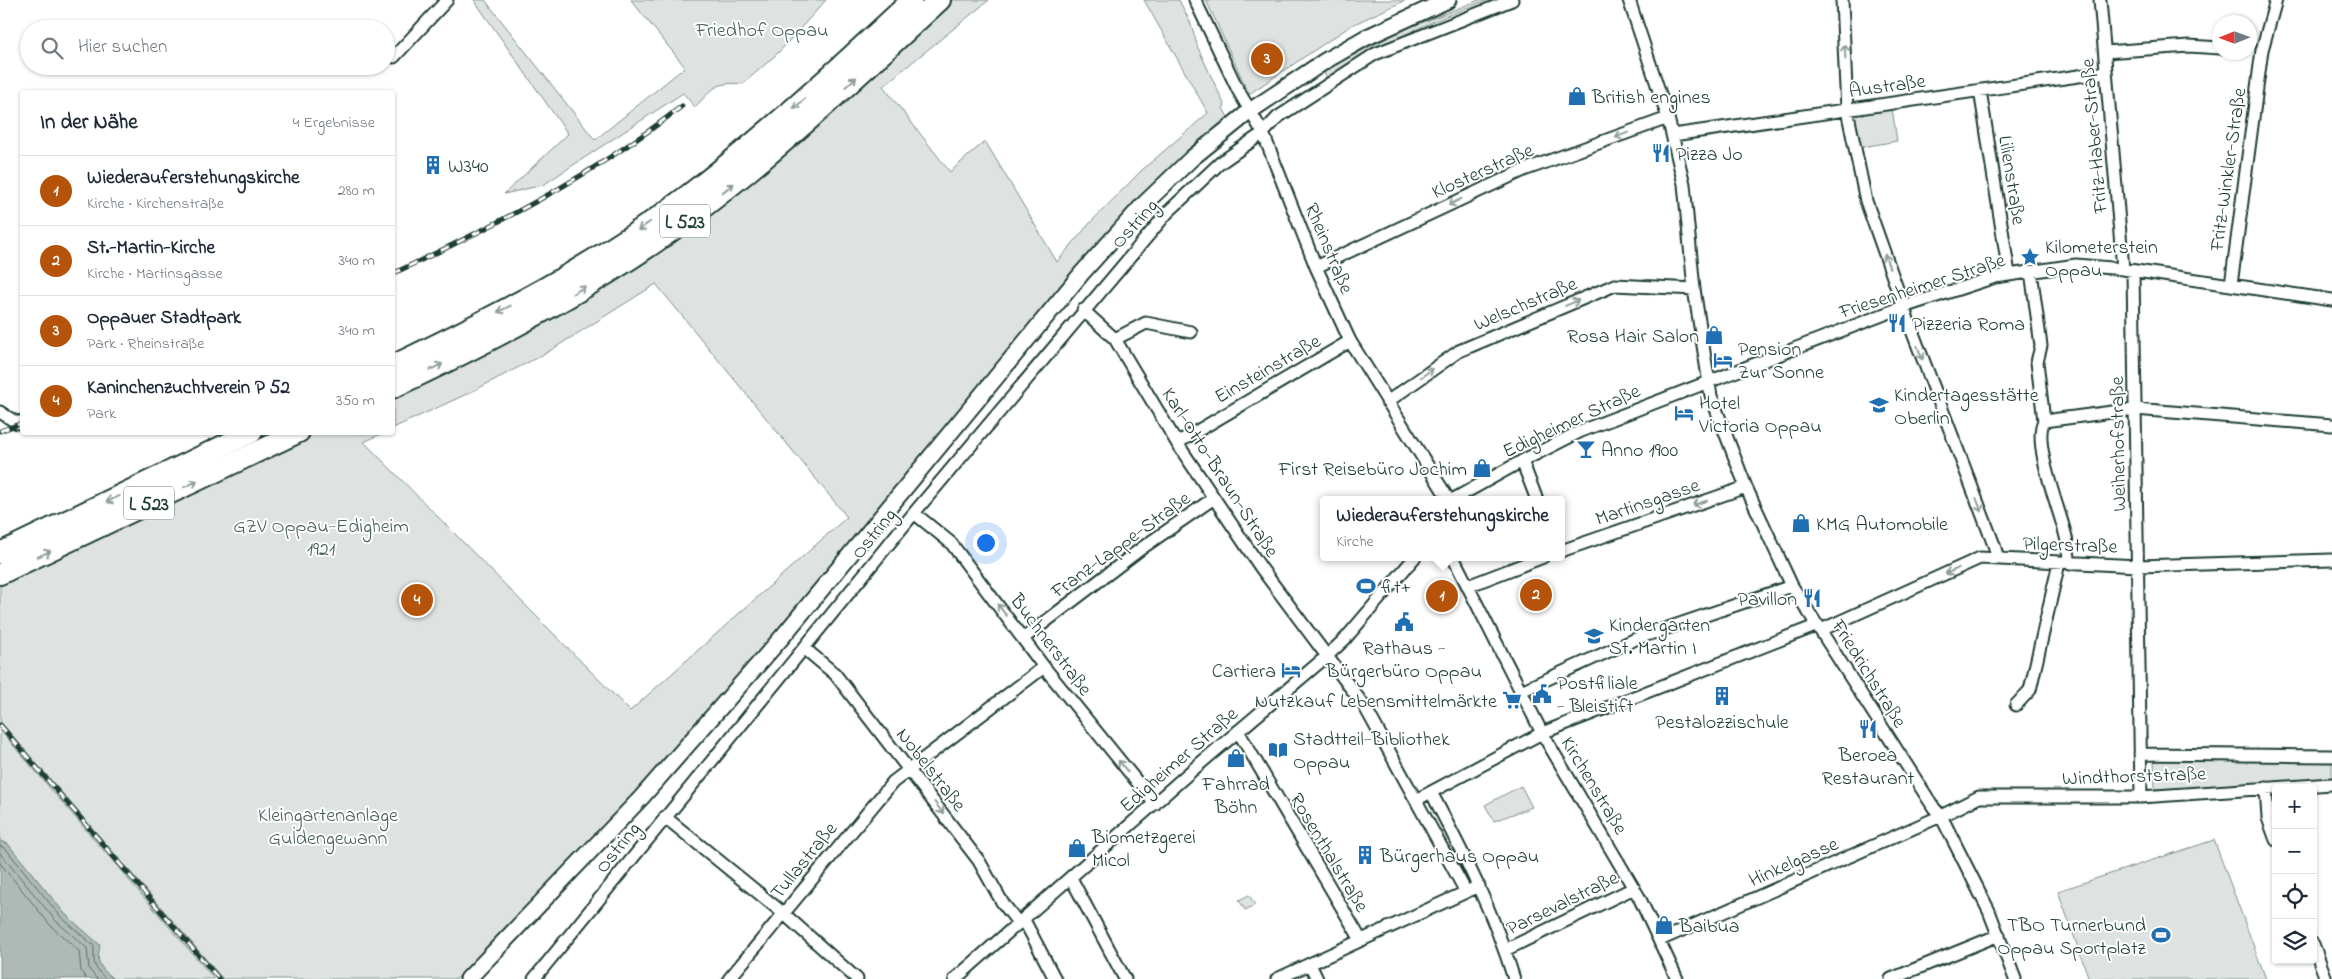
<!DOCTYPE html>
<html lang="de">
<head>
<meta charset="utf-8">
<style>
	:root { --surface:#fff; --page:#f2f2f3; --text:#1f2937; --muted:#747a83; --line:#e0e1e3; --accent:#b45309 }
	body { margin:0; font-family:"Indie Flower",sans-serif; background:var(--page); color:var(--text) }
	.controls { position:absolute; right:15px; bottom:15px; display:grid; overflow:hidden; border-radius:5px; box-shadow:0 1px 4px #0004 }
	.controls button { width:45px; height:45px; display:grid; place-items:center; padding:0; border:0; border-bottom:1px solid var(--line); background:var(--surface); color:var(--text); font:25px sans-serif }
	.compass { position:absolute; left:2212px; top:15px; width:45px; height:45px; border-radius:50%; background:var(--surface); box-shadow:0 1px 4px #0004; rotate:269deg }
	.you { position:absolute; left:985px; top:542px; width:18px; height:18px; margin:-12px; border:4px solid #fff; border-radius:50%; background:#1a73e8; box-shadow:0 0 0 8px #1a73e833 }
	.badge { display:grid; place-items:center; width:32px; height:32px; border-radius:50%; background:var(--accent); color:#fff; font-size:16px; font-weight:700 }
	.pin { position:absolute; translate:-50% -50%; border:2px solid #fff; box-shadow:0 1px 5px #0006 }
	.popup { position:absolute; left:1320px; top:496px; width:245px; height:65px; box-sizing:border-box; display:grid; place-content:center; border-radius:5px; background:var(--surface); filter:drop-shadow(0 1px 4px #0005); font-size:16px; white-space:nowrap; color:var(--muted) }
	.popup b { font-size:19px; color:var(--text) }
	.popup::after { content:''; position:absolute; left:50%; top:100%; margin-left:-10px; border:10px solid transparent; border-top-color:var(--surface) }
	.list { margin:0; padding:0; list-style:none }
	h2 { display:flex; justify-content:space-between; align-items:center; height:65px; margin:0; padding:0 20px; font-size:21px }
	h2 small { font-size:16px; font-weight:400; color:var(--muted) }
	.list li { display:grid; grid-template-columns:32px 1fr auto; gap:15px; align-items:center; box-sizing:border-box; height:70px; padding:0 20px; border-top:1px solid var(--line) }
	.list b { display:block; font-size:19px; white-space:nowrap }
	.list p { margin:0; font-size:16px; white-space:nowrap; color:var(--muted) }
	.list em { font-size:16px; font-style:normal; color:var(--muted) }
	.icon { flex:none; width:28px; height:28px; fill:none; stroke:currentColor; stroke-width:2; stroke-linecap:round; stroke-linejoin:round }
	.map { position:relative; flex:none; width:2332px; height:979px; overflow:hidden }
	.search { position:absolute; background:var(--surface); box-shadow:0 1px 4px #0004; left:20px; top:20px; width:375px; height:55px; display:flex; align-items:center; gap:12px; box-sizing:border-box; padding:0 18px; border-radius:28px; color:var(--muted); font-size:19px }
	.panel { position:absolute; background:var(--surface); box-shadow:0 1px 4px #0004; left:20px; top:90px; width:375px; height:345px; border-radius:5px }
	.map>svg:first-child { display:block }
</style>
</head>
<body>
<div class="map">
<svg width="2332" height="979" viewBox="0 0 2332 979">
	<rect width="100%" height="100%" fill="#fff"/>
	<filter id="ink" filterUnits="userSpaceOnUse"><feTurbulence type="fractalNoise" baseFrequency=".02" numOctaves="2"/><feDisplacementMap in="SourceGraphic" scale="10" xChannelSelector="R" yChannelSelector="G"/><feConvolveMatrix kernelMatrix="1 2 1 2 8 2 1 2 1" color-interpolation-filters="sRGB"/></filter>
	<g filter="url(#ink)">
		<!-- green -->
		<path fill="#dee3e2" stroke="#7e908b" d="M 474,0 L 485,0 L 595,140 L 685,67 L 631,0 L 826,0 L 779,52 L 743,84 C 715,81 713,89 695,107 L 683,93 L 543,185 L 504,194 L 568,134 Z
			M 952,0 L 989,0 L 883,86 L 950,172 L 985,141 L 1057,262 L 1089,224 L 1142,170 L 1208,113 L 1144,0 L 1179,0 L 1191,24 L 1198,48 L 1225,106 L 1223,108 L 1229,119 L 1178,160 L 1103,237 L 1069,276 L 758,656 L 654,772 L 457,979 L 223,979 L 0,721 L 0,585 L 314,432 L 383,433 L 364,442 L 630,711 L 847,517 L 656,284 L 548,352 L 469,393 L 393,428 L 393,394 L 873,73 Z
			M 1206,0 L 1406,0 L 1352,25 L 1249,94 Z
			M 1479,0 L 1488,0 C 1429,21 1379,45 1327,79 L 1323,71 L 1398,32 Z
			M 1892,108 L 1897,141 L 1857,148 L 1851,114 Z
			M 0,730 L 214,979 L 113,979 C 99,966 96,964 100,945 L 65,914 L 8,844 L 0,841 Z
			M 2332,760 L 2332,781 L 2155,789 L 2154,761 Z
			M 1521,786 L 1532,807 L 1494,821 L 1485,805 Z
			M 2214,840 L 2266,979 L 2089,979 L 2058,891 Z
			M 1249,895 L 1255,905 L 1245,910 L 1239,900 Z"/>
		<!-- water -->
		<path fill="#afbab7" stroke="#758883" d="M 0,841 L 8,844 L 65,914 L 100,945 C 96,964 99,966 113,979 L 0,979 Z"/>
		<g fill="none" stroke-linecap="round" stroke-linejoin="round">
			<!-- shore -->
			<path stroke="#596f68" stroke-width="1" d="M 0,846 L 6,849 L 61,917 L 94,946 C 94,964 92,966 106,979
				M 0,853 L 56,921 L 87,948 L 89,969 L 97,979
				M 0,863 L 51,926 L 79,951 L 81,971 L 86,979"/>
			<!-- street casing -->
			<g stroke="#1f3d34" stroke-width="15">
				<path id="street" d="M 1195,0 L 1238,90 L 1263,133 L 1316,267 L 1350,341 L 1449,500
					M 1629,0 L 1668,118 L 1684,184 L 1694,289 L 1711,396 L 1746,487 L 1792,586 L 1934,808 L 1941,816 L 1989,911 L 2015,979
					M 1842,0 L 1847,110 L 1866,201 L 1911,328 L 1994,545 L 1998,559
					M 2100,0 L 2123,269
					M 2105,52 L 2189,46 L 2220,48
					M 394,57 L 447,0
					M 1980,90 L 2009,274
					M 1673,135 L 2106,72
					M 1316,267 L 1524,170 L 1668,118
					M 2031,271 L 2041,346 L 2037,362 L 2044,421 C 2032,442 2059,508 2065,533 C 2068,543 2068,554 2070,564
					M 2133,271 L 2141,797
					M 2231,285 L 2262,50 L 2276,0
					M 1083,310 L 1115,339 L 1177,443 L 1261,568 L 1365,707 L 1466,892
					M 1115,339 L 1146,323 L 1191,332
					M 1387,402 L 1459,351 L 1615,285 L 1694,289
					M 0,412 L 17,423 L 22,421
					M 2044,421 L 2135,409 L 2332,425
					M 1177,443 L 1350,341
					M 1522,461 L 1537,500
					M 1452,500 L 1522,461 L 1581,431 L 1903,307 L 1995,277 L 2076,265 L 2123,269 L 2332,300
					M 914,513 L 951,543 L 1044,667 L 1155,804
					M 1561,551 L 1746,487
					M 1453,557 L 1542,733 L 1639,897 L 1677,979
					M 1468,586 L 1543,557
					M 1821,630 L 1980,558 L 2138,566 L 2332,560
					M 1024,638 L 1142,548 L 1214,498
					M 804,648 L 835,674 L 909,770 L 979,861 L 1002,902 L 1019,924
					M 1521,691 L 1638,638 L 1792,586
					M 2016,705 L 2030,690 L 2059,563
					M 1238,731 L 1361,940
					M 2140,754 L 2332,756
					M 2266,788 L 2268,818 L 2276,840
					M 1431,792 C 1463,853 1494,913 1514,979
					M 1416,800 L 1542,733 L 1818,625
					M 665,817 L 783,913 L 857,979
					M 1071,878 L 1125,979
					M 1024,920 L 1055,979
					M 1660,940 L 1941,816 L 1979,797 L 2141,797 L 2332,784
					M 2313,944 L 2326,979
					M 1505,950 L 1634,888
					M 1310,964 L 1317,979
					M 534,979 L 914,513 L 1168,212 L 1220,163 L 1263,133 L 1278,117 L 1375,54 L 1512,0
					M 729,979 L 893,782 L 1044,667
					M 955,979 L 1189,773 L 1327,656 L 1345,639 L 1415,557
					M 1277,979 L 1479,886
					M 1891,979 L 1999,935"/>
			</g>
			<!-- secondary casing -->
			<g stroke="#1f3d34" stroke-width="19">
				<path id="secondary" d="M 468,979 L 641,798 L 783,636 L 1082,273 L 1142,206 L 1192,158 L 1250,111 L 1325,61 L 1365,38 L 1448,0"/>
			</g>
			<!-- highway casing -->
			<g stroke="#1f3d34" stroke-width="24">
				<path id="highway" d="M 392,366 C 494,317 597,265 687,196 C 766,136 839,68 912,0
					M 392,388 C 498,338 604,283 697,212 C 783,147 861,73 940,0
					M 0,553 L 252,432
					M 0,574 L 299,432"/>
			</g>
			<!-- street -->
			<use href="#street" stroke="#fff" stroke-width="11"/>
			<!-- secondary -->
			<use href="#secondary" stroke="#fff" stroke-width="15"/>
			<!-- highway -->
			<use href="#highway" stroke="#fff" stroke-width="20"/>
			<!-- rail casing -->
			<g stroke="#1f3d34" stroke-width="5">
				<path id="rail" d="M 392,274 C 494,226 593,176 682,106
					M 0,431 L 22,423
					M 0,725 L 219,979"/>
			</g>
			<!-- rail -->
			<use href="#rail" stroke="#fff" stroke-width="3" stroke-dasharray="9" stroke-linecap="butt"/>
		</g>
		<!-- one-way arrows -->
		<defs><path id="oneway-shaft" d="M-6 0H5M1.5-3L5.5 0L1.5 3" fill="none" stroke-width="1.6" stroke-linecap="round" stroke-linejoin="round" transform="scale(1.25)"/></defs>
		<g stroke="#8f9e9a">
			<use href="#oneway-shaft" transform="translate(1845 52) rotate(-93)"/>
			<use href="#oneway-shaft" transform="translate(851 82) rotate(-42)"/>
			<use href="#oneway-shaft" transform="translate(799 104) rotate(139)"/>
			<use href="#oneway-shaft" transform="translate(1622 135) rotate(160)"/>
			<use href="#oneway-shaft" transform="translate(728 188) rotate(-38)"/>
			<use href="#oneway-shaft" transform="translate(1455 202) rotate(154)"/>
			<use href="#oneway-shaft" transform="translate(644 226) rotate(145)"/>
			<use href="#oneway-shaft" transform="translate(1887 261) rotate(-109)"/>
			<use href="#oneway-shaft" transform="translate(579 290) rotate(-31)"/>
			<use href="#oneway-shaft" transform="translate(1572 303) rotate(-23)"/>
			<use href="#oneway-shaft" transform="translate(504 309) rotate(153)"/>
			<use href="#oneway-shaft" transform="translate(1920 353) rotate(69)"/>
			<use href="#oneway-shaft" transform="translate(436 367) rotate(-27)"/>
			<use href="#oneway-shaft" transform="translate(1427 373) rotate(-35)"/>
			<use href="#oneway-shaft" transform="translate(191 484) rotate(-25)"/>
			<use href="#oneway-shaft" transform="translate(113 499) rotate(155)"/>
			<use href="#oneway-shaft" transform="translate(1700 503) rotate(161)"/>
			<use href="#oneway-shaft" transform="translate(1979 505) rotate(69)"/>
			<use href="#oneway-shaft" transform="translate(44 554) rotate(-25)"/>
			<use href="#oneway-shaft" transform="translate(1952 571) rotate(156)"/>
			<use href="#oneway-shaft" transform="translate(1002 610) rotate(-128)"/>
			<use href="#oneway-shaft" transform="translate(1123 766) rotate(-129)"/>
			<use href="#oneway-shaft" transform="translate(939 808) rotate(53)"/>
		</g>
	</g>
	<!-- icons -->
	<defs>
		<g id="shop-bare" transform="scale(1.5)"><path d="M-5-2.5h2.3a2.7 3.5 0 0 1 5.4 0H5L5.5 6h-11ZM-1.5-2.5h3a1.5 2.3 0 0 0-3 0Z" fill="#1f6fb2" stroke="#fff" stroke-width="2.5" paint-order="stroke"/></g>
		<g id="restaurant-bare" transform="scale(1.5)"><path d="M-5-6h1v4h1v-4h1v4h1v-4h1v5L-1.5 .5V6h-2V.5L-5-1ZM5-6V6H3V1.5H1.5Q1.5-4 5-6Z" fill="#1f6fb2" stroke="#fff" stroke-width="2.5" paint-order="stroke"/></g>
		<g id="building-bare" transform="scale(1.5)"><path d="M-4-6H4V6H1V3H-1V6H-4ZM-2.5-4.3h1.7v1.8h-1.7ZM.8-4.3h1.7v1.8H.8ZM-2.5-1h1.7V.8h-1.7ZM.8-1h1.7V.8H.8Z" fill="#1f6fb2" stroke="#fff" stroke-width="2.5" paint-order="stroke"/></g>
		<g id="sight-bare" transform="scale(1.5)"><path d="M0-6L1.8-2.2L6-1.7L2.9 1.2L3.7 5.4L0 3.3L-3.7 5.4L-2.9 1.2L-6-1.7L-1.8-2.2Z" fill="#1f6fb2" stroke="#fff" stroke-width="2.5" paint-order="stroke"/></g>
		<g id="hotel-bare" transform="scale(1.5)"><path d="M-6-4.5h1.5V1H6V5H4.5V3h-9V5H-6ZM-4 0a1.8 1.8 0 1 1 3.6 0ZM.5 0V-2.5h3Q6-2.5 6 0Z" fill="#1f6fb2" stroke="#fff" stroke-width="2.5" paint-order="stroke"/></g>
		<g id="school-bare" transform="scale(1.5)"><path d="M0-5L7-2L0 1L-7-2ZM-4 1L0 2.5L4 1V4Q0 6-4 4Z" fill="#1f6fb2" stroke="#fff" stroke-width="2.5" paint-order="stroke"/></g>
		<g id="bar-bare" transform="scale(1.5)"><path d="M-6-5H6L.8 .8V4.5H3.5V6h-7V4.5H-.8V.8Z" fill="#1f6fb2" stroke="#fff" stroke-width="2.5" paint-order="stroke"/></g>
		<g id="stadium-bare" transform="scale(1.5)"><path d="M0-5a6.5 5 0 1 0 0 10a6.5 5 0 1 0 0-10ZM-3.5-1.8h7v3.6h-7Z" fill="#1f6fb2" stroke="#fff" stroke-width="2.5" paint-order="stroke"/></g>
		<g id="civic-bare" transform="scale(1.5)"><path d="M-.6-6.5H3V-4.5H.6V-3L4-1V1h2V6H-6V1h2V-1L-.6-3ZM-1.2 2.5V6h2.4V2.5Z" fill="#1f6fb2" stroke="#fff" stroke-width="2.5" paint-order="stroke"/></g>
		<g id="supermarket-bare" transform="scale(1.5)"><path d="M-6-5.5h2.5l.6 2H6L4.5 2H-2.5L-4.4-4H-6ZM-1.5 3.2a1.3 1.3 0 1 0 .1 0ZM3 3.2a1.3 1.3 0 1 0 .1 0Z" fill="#1f6fb2" stroke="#fff" stroke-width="2.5" paint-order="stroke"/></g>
		<g id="library-bare" transform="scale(1.5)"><path d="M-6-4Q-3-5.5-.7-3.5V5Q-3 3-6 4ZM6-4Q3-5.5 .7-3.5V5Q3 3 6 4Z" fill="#1f6fb2" stroke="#fff" stroke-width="2.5" paint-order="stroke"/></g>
	</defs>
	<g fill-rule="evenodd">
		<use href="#shop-bare" x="1577" y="96"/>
		<use href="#restaurant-bare" x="1661" y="153"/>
		<use href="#building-bare" x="433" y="165"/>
		<use href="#sight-bare" x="2030" y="257"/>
		<use href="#restaurant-bare" x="1897" y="323"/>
		<use href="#shop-bare" x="1714" y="335"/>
		<use href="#hotel-bare" x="1723" y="360"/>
		<use href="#school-bare" x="1879" y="405"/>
		<use href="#hotel-bare" x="1684" y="413"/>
		<use href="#bar-bare" x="1586" y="449"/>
		<use href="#shop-bare" x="1482" y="468"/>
		<use href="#shop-bare" x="1801" y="523"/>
		<use href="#stadium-bare" x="1366" y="586"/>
		<use href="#restaurant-bare" x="1812" y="598"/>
		<use href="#civic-bare" x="1404" y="622"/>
		<use href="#school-bare" x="1594" y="636"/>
		<use href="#hotel-bare" x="1291" y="670"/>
		<use href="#civic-bare" x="1542" y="694"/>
		<use href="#building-bare" x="1722" y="696"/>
		<use href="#supermarket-bare" x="1512" y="700"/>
		<use href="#restaurant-bare" x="1868" y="729"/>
		<use href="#library-bare" x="1278" y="750"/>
		<use href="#shop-bare" x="1236" y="758"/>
		<use href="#shop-bare" x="1077" y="848"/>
		<use href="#building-bare" x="1365" y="855"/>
		<use href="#shop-bare" x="1664" y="925"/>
		<use href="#stadium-bare" x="2161" y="935"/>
	</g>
	<g text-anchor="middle" stroke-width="4" stroke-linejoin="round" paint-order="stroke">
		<!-- shield labels -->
		<g fill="#fff" stroke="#627771" stroke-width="1">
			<rect x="660" y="204.5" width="50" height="33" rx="4"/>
			<rect x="124" y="486.5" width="50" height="33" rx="4"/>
		</g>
		<g font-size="19" font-weight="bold" fill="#1f3d34">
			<text x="685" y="228">L 523</text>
			<text x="149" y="510">L 523</text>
		</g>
		<!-- park labels -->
		<g font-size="20" fill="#455e57" stroke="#fff">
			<text x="762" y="36">Friedhof Oppau</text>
			<text x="321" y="532">GZV Oppau-Edigheim<tspan x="321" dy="23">1921</tspan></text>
			<text x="328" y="821">Kleingartenanlage<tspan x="328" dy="23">Guldengewann</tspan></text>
		</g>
		<!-- street labels -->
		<g font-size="20" fill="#1f3d34" stroke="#fff">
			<text transform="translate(1887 85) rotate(-8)" y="7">Austraße</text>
			<text transform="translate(2093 136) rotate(-95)" y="7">Fritz-Haber-Straße</text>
			<text transform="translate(2227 169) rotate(-82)" y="7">Fritz-Winkler-Straße</text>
			<text transform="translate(1482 170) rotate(-24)" y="7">Klosterstraße</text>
			<text transform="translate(2013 180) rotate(81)" y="7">Lilienstraße</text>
			<text transform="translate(1134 223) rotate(-48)" y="7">Ostring</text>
			<text transform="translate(1330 248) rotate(67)" y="7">Rheinstraße</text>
			<text transform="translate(1922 285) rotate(-18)" y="7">Friesenheimer Straße</text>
			<text transform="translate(1525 303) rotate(-23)" y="7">Welschstraße</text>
			<text transform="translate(1267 368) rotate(-30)" y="7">Einsteinstraße</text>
			<text transform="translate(1571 420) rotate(-25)" y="7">Edigheimer Straße</text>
			<text transform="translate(2117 444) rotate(-91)" y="7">Weiherhofstraße</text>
			<text transform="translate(1221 472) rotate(57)" y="7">Karl-Otto-Braun-Straße</text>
			<text transform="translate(1647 501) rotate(-19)" y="7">Martinsgasse</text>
			<text transform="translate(873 533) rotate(-51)" y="7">Ostring</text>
			<text transform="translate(1120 544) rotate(-36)" y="7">Franz-Lappe-Straße</text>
			<text transform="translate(2070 544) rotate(2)" y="7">Pilgerstraße</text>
			<text transform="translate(1052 644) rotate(53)" y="7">Buchnerstraße</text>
			<text transform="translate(1870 673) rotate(58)" y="7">Friedrichstraße</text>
			<text transform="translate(1178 759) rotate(-41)" y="7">Edigheimer Straße</text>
			<text transform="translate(932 769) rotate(52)" y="7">Nobelstraße</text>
			<text transform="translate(2134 775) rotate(-2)" y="7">Windthorststraße</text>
			<text transform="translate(1595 785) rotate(59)" y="7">Kirchenstraße</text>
			<text transform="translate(617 847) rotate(-51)" y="7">Ostring</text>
			<text transform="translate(1330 852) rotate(59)" y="7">Rosenthalstraße</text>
			<text transform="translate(803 860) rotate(-51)" y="7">Tullastraße</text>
			<text transform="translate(1793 861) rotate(-24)" y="7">Hinkelgasse</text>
			<text transform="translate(1562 902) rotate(-26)" y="7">Parsevalstraße</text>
		</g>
		<!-- poi labels -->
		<g font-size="20" fill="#1f3d34" stroke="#fff" text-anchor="start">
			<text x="1592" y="103">British engines</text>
			<text x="1676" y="160">Pizza Jo</text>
			<text x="448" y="172">W340</text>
			<text x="2045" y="253">Kilometerstein<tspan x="2045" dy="23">Oppau</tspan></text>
			<text x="1912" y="330">Pizzeria Roma</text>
			<text x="1699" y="342" text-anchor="end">Rosa Hair Salon</text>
			<text x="1738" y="355">Pension<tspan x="1738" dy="23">Zur Sonne</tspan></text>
			<text x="1894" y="401">Kindertagesstätte<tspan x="1894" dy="23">Oberlin</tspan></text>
			<text x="1699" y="409">Hotel<tspan x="1699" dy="23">Victoria Oppau</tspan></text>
			<text x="1601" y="456">Anno 1900</text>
			<text x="1467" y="475" text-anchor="end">First Reisebüro Jochim</text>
			<text x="1816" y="530">KMG Automobile</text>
			<text x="1381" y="593">fit+</text>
			<text x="1797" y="605" text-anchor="end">Pavillon</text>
			<text x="1609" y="631">Kindergarten<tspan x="1609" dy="23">St. Martin I</tspan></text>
			<text x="1404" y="654" text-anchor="middle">Rathaus -<tspan x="1404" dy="23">Bürgerbüro Oppau</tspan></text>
			<text x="1276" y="677" text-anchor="end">Cartiera</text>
			<text x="1557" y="689">Postfiliale<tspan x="1557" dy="23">- Bleistift</tspan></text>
			<text x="1497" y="707" text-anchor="end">Nutzkauf Lebensmittelmärkte</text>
			<text x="1722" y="728" text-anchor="middle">Pestalozzischule</text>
			<text x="1293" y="745">Stadtteil-Bibliothek<tspan x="1293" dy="23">Oppau</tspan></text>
			<text x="1868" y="761" text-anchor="middle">Beroea<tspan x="1868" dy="23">Restaurant</tspan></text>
			<text x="1236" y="790" text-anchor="middle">Fahrrad<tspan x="1236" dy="23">Böhn</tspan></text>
			<text x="1092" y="843">Biometzgerei<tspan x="1092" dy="23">Micol</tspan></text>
			<text x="1380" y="862">Bürgerhaus Oppau</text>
			<text x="2146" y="931" text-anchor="end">TBO Turnerbund<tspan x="2146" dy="23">Oppau Sportplatz</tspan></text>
			<text x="1679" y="932">Baibua</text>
		</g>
	</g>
</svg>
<div class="controls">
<button>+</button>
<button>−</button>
<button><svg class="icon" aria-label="locate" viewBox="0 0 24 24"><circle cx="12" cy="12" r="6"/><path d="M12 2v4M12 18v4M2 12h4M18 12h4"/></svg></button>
<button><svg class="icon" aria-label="layers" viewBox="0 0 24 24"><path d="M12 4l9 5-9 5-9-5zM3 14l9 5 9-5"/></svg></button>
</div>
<svg class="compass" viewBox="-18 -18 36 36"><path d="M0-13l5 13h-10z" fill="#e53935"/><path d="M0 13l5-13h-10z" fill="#747a83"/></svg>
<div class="you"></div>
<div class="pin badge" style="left:1442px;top:596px">1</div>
<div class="popup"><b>Wiederauferstehungskirche</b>Kirche</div>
<div class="pin badge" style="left:1536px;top:595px">2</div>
<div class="pin badge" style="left:1267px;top:59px">3</div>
<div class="pin badge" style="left:417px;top:600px">4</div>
<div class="search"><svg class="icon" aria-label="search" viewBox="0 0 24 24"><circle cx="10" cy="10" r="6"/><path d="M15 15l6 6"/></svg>Hier suchen</div>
<section class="panel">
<h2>In der Nähe<small>4 Ergebnisse</small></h2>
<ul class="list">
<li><span class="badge">1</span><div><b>Wiederauferstehungskirche</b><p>Kirche · Kirchenstraße</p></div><em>280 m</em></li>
<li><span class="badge">2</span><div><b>St.-Martin-Kirche</b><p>Kirche · Martinsgasse</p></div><em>340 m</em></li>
<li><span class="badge">3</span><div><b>Oppauer Stadtpark</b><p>Park · Rheinstraße</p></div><em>340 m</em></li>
<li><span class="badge">4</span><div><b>Kaninchenzuchtverein P 52</b><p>Park</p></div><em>350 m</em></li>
</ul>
</section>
</div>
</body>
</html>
